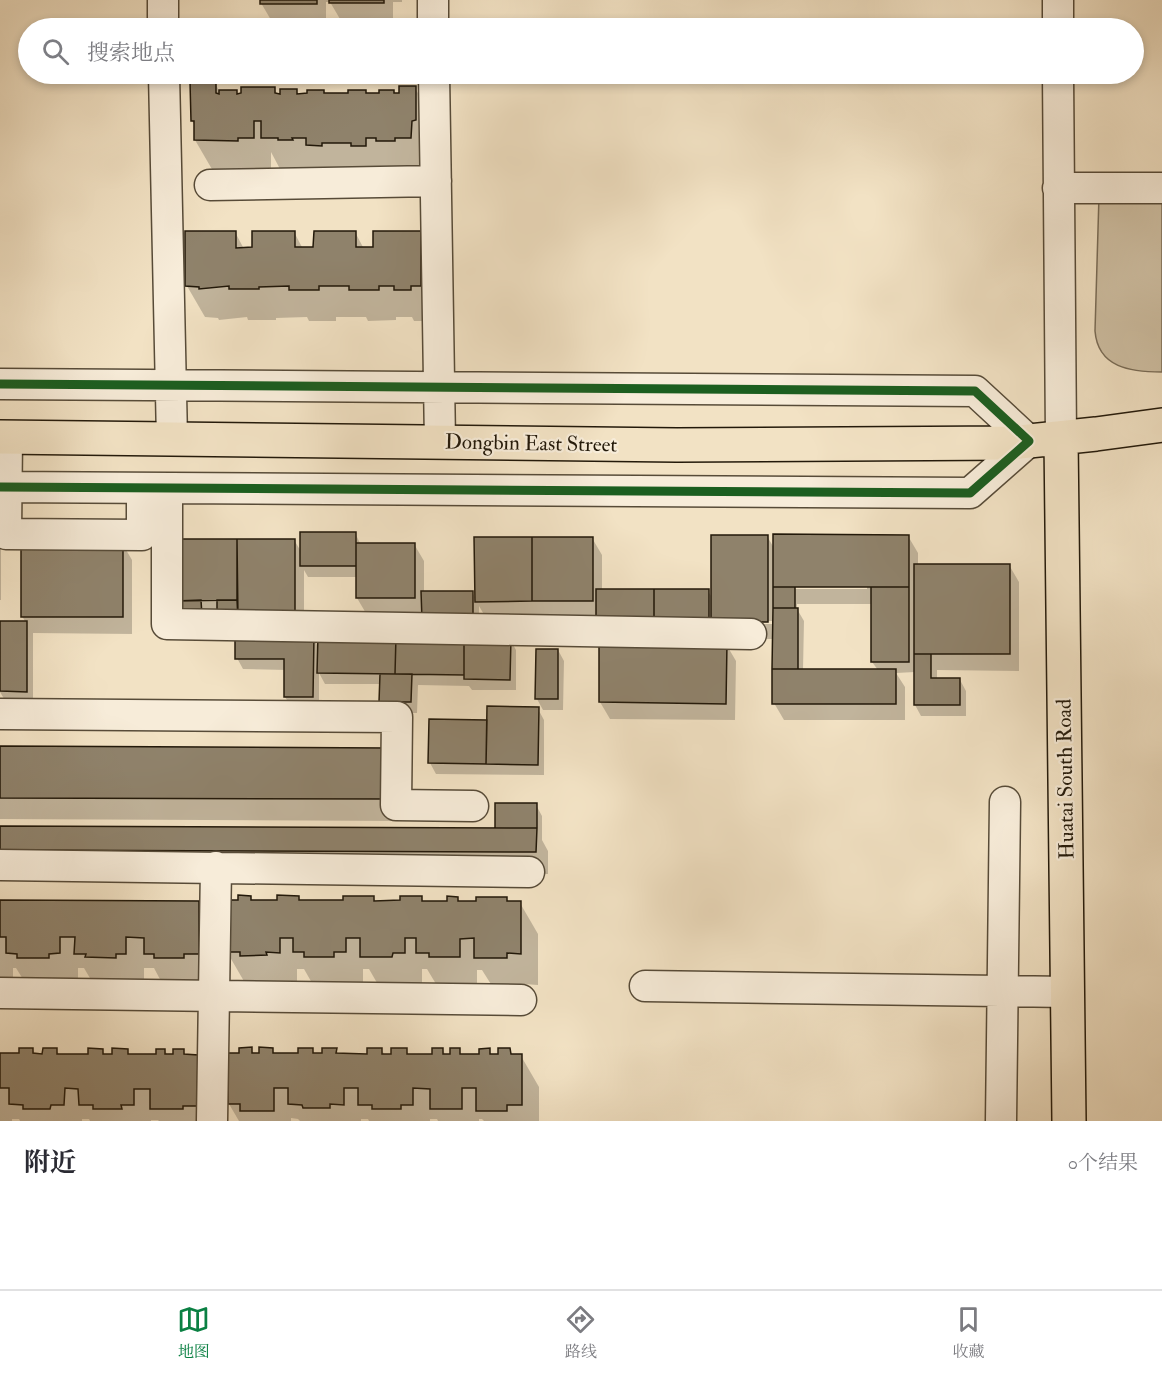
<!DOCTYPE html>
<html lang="zh">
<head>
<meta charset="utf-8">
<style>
	:root { --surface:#fff; --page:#f7f7f7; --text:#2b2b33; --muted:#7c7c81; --line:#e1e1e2; --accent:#0b8043 }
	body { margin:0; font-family:"IM FELL Double Pica","Noto Serif SC",serif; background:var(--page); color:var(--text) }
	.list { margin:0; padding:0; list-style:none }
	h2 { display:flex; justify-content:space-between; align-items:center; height:78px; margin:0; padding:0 24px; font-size:26px }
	h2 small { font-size:20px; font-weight:400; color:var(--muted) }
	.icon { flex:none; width:33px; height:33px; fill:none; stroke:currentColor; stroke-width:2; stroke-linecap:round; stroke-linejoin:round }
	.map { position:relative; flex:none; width:1162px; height:1121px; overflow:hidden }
	.search { position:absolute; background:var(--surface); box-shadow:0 3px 9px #0003; left:18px; right:18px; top:18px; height:66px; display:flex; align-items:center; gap:15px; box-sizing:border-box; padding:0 21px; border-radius:33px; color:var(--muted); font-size:22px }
	.sheet { height:168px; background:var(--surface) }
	nav { display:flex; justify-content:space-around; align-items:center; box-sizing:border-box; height:84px; border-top:2px solid var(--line); background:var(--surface); font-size:16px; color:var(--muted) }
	nav a { display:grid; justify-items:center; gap:3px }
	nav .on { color:var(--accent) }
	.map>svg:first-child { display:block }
</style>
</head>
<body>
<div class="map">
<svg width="1162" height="1121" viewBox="0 0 1162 1121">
	<rect width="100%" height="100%" fill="#f2e2c4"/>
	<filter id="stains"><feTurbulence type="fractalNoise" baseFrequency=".00333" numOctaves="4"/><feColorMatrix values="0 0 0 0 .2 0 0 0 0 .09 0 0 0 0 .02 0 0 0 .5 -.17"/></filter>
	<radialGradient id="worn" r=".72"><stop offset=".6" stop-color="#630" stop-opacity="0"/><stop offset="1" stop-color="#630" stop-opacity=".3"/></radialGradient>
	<!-- green -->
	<path fill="#cfc0a4" stroke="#796c57" stroke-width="1.5" d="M 1099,196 L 1162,197 L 1162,372 C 1131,372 1098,368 1095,331 Z"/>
	<!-- shadow -->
	<path fill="#0003" fill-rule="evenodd" d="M 261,0 L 402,0 L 402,2 L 393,2 L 393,19 L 340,19 L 330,2 L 326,2 L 326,20 L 271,20 L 261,3 Z
		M 215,83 L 219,91 L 236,91 L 239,95 L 274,88 L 278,95 L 296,91 L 299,95 L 323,91 L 325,95 L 366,95 L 393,91 L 395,94 L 415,88 L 433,119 L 429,169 L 280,169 L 271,152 L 271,169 L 255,169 L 256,172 L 213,171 L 195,140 L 195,126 L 192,121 Z
		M 235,232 L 244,249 L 254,249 L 294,232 L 303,249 L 315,249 L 355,232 L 364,249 L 374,249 L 420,232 L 439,263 L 428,321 L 414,321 L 412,317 L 396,317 L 396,320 L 368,321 L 366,317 L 336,317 L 336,321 L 309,321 L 307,317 L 276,318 L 276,320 L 248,320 L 247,317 L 219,320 L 218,318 L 205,317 L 187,286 Z
		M 355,533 L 361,545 L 414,544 L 424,561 L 424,593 L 472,592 L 476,599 L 592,538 L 602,555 L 602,591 L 708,591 L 713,599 L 767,536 L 774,548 L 908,536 L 918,553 L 918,565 L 1009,565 L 1019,582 L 1019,671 L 937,670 L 937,680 L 960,680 L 966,691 L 966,716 L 921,716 L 915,705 L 915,672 L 896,673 L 905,687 L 905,720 L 784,720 L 774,703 L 774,639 L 722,639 L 486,618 L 479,606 L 479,631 L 367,615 L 357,598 L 357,577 L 308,577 L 304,570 L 304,638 L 313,638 L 319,648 L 510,639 L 516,650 L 516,690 L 472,690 L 469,686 L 418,685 L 417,713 L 387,713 L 381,684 L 325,684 L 319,673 L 319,708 L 292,708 L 285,697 L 286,670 L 243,669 L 237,658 L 242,625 L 204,617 L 178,541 L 294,540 L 302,553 ZM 793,586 L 867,586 L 867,589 L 793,589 ZM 797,604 L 872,604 L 872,662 L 878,670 L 803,670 L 804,621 L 797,609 ZM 720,621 L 776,621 L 776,624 L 720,624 Z
		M 0,542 L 1,544 L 1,600 L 0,600 Z
		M 122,543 L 132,560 L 132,634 L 33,633 L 33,702 L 6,702 L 0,692 L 0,623 L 26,623 L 22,616 Z
		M 726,644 L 736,661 L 735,720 L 610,719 L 600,702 Z
		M 558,650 L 564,661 L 563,710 L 543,710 L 537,699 Z
		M 538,709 L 544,720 L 544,775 L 436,774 L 430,763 Z
		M 0,747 L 400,771 L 400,821 L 0,819 Z
		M 536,805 L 542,816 L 542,840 L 548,851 L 548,874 L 0,872 L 0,827 L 496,829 Z
		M 250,897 L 252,901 L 279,901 L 299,897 L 301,902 L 344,902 L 374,898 L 376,902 L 402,902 L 421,898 L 424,902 L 449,902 L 457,898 L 460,902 L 478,902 L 506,898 L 509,903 L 520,903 L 538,934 L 538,985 L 524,984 L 524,989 L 494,989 L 482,970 L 477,970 L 477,988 L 436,984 L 427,969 L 422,969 L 422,984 L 410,984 L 380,988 L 369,969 L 363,969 L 363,983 L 312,983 L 304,969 L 297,969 L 297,984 L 245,983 L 227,952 L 240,901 Z
		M 0,901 L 198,902 L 216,934 L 216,985 L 163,985 L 154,968 L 144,968 L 144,985 L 94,985 L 84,968 L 78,968 L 78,984 L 26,984 L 16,968 L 13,968 L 13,984 L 0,984 Z
		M 251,1049 L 255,1055 L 272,1049 L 275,1055 L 300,1055 L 312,1049 L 315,1055 L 323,1055 L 336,1049 L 339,1055 L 368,1055 L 381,1049 L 385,1055 L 393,1055 L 406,1050 L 409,1055 L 434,1055 L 443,1050 L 446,1056 L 451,1056 L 459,1050 L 462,1056 L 480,1055 L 489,1050 L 492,1056 L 500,1056 L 509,1049 L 513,1056 L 521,1056 L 539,1087 L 539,1121 L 484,1121 L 482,1119 L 479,1119 L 479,1121 L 438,1121 L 437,1119 L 430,1119 L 430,1121 L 369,1121 L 368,1119 L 361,1119 L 361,1121 L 300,1121 L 298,1119 L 291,1118 L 291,1121 L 239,1121 L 229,1104 L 240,1054 Z
		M 33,1050 L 36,1055 L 44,1055 L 56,1050 L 60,1055 L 89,1055 L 102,1050 L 105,1055 L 113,1056 L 127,1050 L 130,1056 L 157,1056 L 165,1050 L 168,1056 L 175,1056 L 183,1050 L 186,1056 L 197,1056 L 215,1087 L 215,1121 L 159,1121 L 158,1120 L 151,1120 L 151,1121 L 90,1121 L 89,1119 L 82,1119 L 82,1121 L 20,1121 L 19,1119 L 12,1119 L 12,1121 L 0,1121 L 0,1055 L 20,1055 Z"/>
	<!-- building -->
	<path fill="#8f826b" stroke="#23190a" stroke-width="1.5" d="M 260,0 L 317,0 L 317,4 L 260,4 Z
		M 329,0 L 384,0 L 384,3 L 329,3 Z
		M 190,82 L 216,82 L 216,93 L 219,94 L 219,90 L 237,90 L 237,94 L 241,93 L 241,87 L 275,87 L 275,93 L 280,94 L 280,89 L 297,89 L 297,94 L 307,93 L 307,90 L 324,90 L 324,93 L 348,93 L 348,90 L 366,90 L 366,93 L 379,93 L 379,90 L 394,90 L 394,93 L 399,93 L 399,86 L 416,86 L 416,120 L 412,121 L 411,138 L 395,138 L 395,141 L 376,141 L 376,138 L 366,138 L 366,146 L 351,146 L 351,143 L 322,143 L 322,146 L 306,145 L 306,138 L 292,138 L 293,140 L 278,140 L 278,138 L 261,138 L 261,121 L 254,121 L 254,138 L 238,138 L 238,141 L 194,140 L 194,121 L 191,121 Z
		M 185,231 L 236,231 L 236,248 L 252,247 L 252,231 L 295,231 L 295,247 L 313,247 L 314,231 L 356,231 L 356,247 L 373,247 L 373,231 L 421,231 L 421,286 L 411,286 L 411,290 L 394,290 L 394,286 L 379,286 L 379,290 L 349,290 L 349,286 L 319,286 L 319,290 L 289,290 L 289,286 L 259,287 L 259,289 L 229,289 L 229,286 L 199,289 L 199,287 L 185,286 Z
		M 300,532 L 356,532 L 356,566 L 300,566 Z
		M 773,534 L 909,535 L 909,587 L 773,587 Z
		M 711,535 L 768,535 L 768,622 L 711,622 Z
		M 474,537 L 532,537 L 532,601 L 475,602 Z
		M 532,537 L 593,537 L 593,601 L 532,601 Z
		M 176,539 L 237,539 L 237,600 L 176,601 Z
		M 237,539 L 295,539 L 295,620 L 238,620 Z
		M 21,541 L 123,542 L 123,617 L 21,617 Z
		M 356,543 L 415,543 L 415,598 L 356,598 Z
		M 914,564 L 1010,564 L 1010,654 L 914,654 Z
		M 773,587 L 795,587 L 795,608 L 773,608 Z
		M 871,587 L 909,587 L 909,662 L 871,662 Z
		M 596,589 L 654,589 L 654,623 L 596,623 Z
		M 654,589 L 709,589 L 709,623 L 654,623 Z
		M 421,591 L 473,591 L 473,620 L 422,620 Z
		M 201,600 L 202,616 L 177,616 L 176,601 Z
		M 217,600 L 237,600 L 238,620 L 217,620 Z
		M 773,608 L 798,608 L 798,669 L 772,669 Z
		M 0,621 L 27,621 L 27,692 L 0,691 Z
		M 235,635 L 314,636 L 313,697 L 284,697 L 284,659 L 235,659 Z
		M 318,635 L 396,636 L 395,674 L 317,673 Z
		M 396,636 L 464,637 L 464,675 L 395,674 Z
		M 464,637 L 511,638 L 510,680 L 464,679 Z
		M 599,641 L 727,643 L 726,704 L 599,702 Z
		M 536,649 L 558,649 L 558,699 L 535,699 Z
		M 914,654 L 931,654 L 931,678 L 960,678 L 960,705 L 914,705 Z
		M 772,669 L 896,669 L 896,704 L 772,704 Z
		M 380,674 L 412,674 L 411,702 L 379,702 Z
		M 487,706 L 539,707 L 538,765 L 486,764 Z
		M 429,719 L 487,720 L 486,764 L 428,763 Z
		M 0,746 L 388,748 L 388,799 L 0,798 Z
		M 495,803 L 537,803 L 537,828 L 495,828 Z
		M 0,826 L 537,828 L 536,852 L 0,850 Z
		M 238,895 L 251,896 L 251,900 L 277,900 L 277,895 L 299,896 L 299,900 L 343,900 L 343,896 L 374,896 L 374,901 L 400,900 L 400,896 L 422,896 L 422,901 L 447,901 L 447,896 L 458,897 L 458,901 L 476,901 L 476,897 L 507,897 L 507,901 L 521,901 L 521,954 L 507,953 L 507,958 L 474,958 L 474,938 L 460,939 L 460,957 L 429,957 L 429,953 L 416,953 L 416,938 L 405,938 L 405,953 L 393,953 L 392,957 L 360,957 L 360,938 L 346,938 L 346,952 L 334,952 L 334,957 L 304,957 L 304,952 L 293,952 L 293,938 L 280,938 L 280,953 L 266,952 L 267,955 L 240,956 L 240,952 L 226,952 L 226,900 L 238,900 Z
		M 0,900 L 199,901 L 199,954 L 184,954 L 184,958 L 154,958 L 154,954 L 144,954 L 144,938 L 126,937 L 126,954 L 116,954 L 116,958 L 85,957 L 86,954 L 74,954 L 75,937 L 60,937 L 60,953 L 49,954 L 49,958 L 17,958 L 17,954 L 6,953 L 6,937 L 0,937 Z
		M 252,1047 L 252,1053 L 259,1053 L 259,1047 L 273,1048 L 273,1053 L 298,1053 L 298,1048 L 313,1048 L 313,1053 L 322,1053 L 322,1048 L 337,1048 L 336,1053 L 367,1054 L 367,1048 L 382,1048 L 382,1054 L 391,1054 L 391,1048 L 407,1048 L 407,1054 L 432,1054 L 432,1048 L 443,1048 L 443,1054 L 450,1054 L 450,1048 L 460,1048 L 460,1054 L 479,1054 L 479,1049 L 490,1048 L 490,1054 L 498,1054 L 498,1048 L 510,1048 L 511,1054 L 522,1054 L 522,1105 L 507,1105 L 507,1111 L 476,1111 L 476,1088 L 462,1088 L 462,1109 L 430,1109 L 430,1089 L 413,1088 L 413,1105 L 401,1105 L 401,1109 L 372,1109 L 372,1105 L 358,1105 L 358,1088 L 344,1088 L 344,1105 L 330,1104 L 330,1108 L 303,1108 L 302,1105 L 288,1104 L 288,1088 L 274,1088 L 274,1111 L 240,1111 L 240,1104 L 228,1104 L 228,1053 L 239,1053 L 239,1048 Z
		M 19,1048 L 33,1048 L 33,1053 L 42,1054 L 43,1048 L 57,1048 L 57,1054 L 88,1054 L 88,1048 L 103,1049 L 103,1054 L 112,1054 L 112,1048 L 128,1049 L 128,1054 L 156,1054 L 156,1049 L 165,1049 L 165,1054 L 173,1054 L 173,1049 L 184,1049 L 184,1054 L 198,1055 L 197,1106 L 183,1106 L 183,1109 L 150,1109 L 150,1089 L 134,1089 L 134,1105 L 121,1105 L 122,1109 L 93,1109 L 93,1105 L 79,1105 L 78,1089 L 65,1088 L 64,1105 L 51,1105 L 50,1109 L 23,1109 L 23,1105 L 9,1104 L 9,1088 L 0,1088 L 0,1053 L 19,1053 Z"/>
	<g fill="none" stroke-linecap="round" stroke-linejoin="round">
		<!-- minor casing -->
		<g stroke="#574b38" stroke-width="33">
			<path id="minor" d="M 163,0 L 163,28
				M 433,0 L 433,28
				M 1058,28 L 1058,0
				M 164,74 L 172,439
				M 434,74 L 440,442
				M 1058,74 L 1061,438
				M 210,185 L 436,181
				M 1058,188 L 1162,188
				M 0,384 L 975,391 L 1029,441 L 970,493 L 0,487
				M 7,437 L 6,534 L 142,535 L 142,488
				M 167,488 L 167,624 L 751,634
				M 0,714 L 397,717 L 396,805 L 473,806
				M 0,865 L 529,872
				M 645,986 L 1068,992
				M 0,993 L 521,1000
				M 212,1121 L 216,867
				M 1001,1121 L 1005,802"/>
		</g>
		<!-- major casing -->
		<g stroke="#23190a" stroke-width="36">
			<path id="major" d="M 0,437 L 677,445 L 1010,443 L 1096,434 L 1162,425
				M 1061,438 L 1069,1121"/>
		</g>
		<!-- minor -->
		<use href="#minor" stroke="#f7ecd9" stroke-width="30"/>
		<!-- major -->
		<use href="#major" stroke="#f2e2c4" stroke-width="33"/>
		<!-- cycleway casing -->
		<g stroke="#f7ecd9" stroke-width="13">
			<path id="cycleway" d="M 0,384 L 975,391 L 1029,441 L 970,493 L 0,487"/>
		</g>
		<!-- cycleway -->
		<use href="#cycleway" stroke="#1b5e20" stroke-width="9"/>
	</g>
	<g text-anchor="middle" stroke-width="4.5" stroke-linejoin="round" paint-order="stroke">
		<!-- street labels -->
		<g font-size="21" fill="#23190a" stroke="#f7ecd9">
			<text transform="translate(531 443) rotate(1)" y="7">Dongbin East Street</text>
			<text transform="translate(1065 779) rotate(-91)" y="7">Huatai South Road</text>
		</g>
	</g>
	<rect width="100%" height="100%" filter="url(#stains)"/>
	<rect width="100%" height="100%" fill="url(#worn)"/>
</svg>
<div class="search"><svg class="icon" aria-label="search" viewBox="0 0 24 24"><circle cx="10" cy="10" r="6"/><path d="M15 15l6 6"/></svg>搜索地点</div>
</div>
<section class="sheet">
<h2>附近<small>0个结果</small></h2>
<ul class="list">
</ul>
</section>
<nav>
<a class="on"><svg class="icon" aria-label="map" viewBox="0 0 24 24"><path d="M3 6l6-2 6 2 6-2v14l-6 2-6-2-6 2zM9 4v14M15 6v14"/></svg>地图</a>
<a><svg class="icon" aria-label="directions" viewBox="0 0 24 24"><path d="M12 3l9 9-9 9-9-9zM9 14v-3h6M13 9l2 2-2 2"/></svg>路线</a>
<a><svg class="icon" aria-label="saved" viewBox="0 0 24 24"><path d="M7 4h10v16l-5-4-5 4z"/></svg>收藏</a>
</nav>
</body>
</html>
